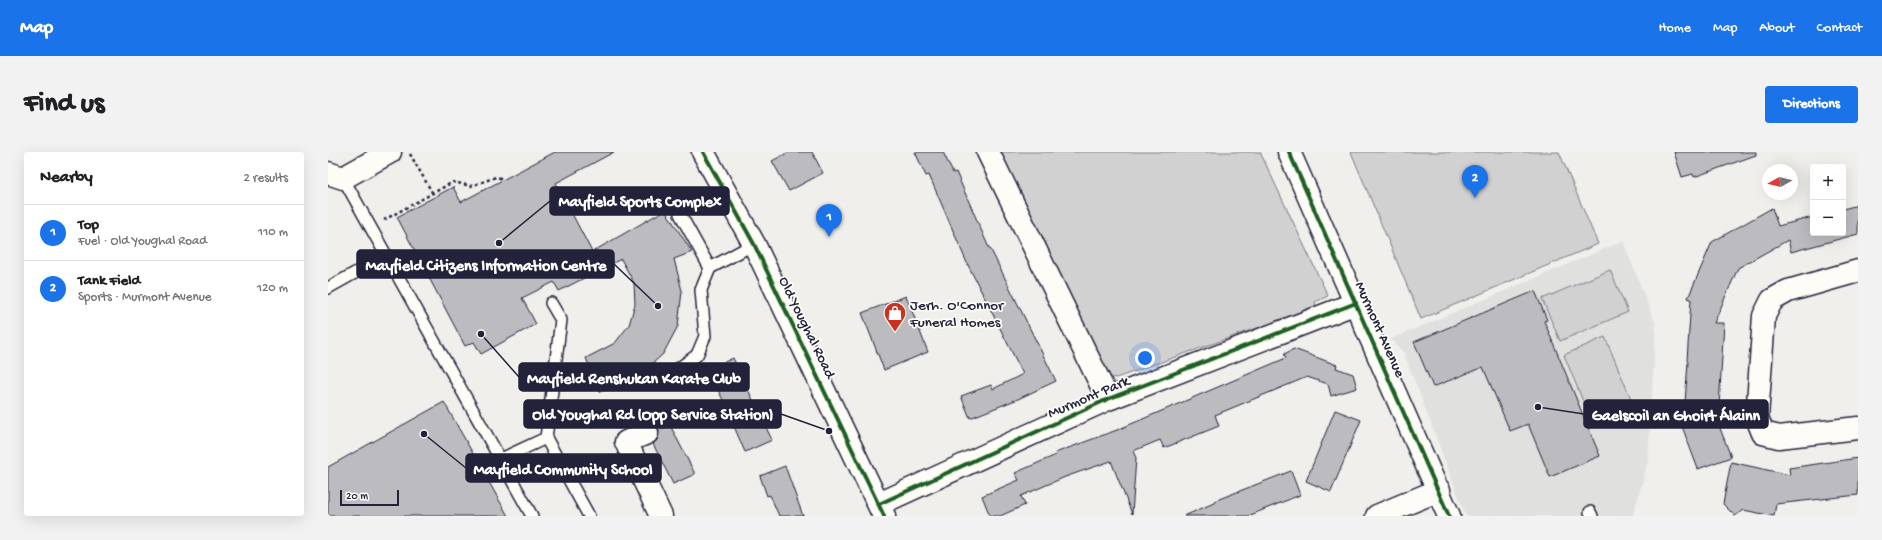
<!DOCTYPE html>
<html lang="en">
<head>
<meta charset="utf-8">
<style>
	:root { --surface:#fff; --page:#f2f2f2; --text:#202124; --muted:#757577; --line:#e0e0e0; --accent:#1a73e8 }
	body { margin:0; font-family:"Gochi Hand",sans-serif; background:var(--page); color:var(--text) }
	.controls { position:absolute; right:12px; top:12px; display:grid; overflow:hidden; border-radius:4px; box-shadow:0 4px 16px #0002 }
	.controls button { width:36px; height:36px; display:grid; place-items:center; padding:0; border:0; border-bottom:1px solid var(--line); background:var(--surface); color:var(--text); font:20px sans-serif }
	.compass { position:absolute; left:1434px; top:12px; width:36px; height:36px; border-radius:50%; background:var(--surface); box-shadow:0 4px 16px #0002; rotate:262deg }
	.scale { position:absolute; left:12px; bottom:10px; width:59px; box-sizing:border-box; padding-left:4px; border:2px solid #22223b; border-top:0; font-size:11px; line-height:14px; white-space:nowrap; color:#22223b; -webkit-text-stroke:3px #fdfcf7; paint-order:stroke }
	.you { position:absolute; left:817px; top:206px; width:14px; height:14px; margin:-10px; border:3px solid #fff; border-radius:50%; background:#1a73e8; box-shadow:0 0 0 6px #1a73e833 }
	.badge { display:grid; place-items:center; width:26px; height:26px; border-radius:50%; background:var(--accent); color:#fff; font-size:13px; font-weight:700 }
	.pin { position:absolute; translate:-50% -33px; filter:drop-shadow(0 1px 2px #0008) }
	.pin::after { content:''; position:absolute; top:21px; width:14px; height:12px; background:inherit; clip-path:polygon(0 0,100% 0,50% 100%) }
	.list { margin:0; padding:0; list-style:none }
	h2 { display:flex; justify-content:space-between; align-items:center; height:52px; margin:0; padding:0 16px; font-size:17px }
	h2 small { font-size:13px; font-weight:400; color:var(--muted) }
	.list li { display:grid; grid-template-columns:26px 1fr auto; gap:12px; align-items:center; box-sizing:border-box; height:56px; padding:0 16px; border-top:1px solid var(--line) }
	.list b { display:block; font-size:15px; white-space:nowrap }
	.list p { margin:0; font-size:13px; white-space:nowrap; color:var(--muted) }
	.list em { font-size:13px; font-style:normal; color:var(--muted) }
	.map { position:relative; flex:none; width:1530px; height:364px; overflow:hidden; border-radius:4px }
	header { display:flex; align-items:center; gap:24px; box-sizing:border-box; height:56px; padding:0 20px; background:var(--accent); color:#fff }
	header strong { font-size:19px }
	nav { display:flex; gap:22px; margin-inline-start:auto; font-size:14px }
	.intro { display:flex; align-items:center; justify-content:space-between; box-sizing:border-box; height:96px; padding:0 24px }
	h1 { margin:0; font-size:28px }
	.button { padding:10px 18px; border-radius:4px; background:var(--accent); color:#fff; font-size:14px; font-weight:700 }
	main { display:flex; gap:24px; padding:0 24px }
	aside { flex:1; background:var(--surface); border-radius:4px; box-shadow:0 4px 16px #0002 }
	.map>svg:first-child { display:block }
</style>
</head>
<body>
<header>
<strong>Map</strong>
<nav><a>Home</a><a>Map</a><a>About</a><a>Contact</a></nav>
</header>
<div class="intro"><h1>Find us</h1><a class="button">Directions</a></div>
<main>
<aside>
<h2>Nearby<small>2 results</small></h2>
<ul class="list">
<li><span class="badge">1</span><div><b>Top</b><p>Fuel · Old Youghal Road</p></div><em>110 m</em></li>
<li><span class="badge">2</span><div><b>Tank Field</b><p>Sports · Murmont Avenue</p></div><em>120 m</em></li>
</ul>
</aside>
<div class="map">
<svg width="1530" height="364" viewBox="0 0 1530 364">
	<rect width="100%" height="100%" fill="#f0efec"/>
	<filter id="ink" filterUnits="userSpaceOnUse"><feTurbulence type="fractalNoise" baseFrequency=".025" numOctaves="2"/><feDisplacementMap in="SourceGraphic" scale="8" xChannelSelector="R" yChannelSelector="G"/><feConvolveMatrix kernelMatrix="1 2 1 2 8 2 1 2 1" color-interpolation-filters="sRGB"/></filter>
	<g filter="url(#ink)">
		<!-- built -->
		<path fill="#e0e0df" d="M 1295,89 L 1328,173 L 1320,309 L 1305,364 L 1138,364 L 1076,201 L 1063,187 Z"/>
		<!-- green -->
		<path fill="#d2d1d1" stroke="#7a7a86" d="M 672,0 L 932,0 L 1000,144 L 987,150 L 988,155 L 788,226 L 779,224 Z
			M 1023,0 L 1231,0 L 1270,92 L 1093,167 Z
			M 1282,118 L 1300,160 L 1232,189 L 1214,147 Z
			M 1277,185 L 1306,254 L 1264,271 L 1236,203 Z"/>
		<!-- building -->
		<path fill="#bcbcc0" stroke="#22223b" d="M 227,0 L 286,0 L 228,31 L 264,100 L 337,58 L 364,100 L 346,107 L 354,139 L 350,174 L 335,202 L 305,229 L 272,240 L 258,206 L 287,191 L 301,173 L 307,152 L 306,131 L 293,107 L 231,139 L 226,130 L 194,146 L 208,172 L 153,202 L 146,190 L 137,194 L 69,65 L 125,35 L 133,50 Z
			M 461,0 L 484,0 L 495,21 L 461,39 L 444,9 Z
			M 587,0 L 615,0 L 625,21 L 628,20 L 661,96 L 662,96 L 728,229 L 690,247 L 642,266 L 633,244 L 663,233 L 665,237 L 695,222 L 639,111 L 601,23 L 598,24 Z
			M 1346,0 L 1428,0 L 1428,3 L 1366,25 L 1365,22 L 1354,25 Z
			M 1530,53 L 1530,82 L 1463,100 L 1460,88 L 1410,116 L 1386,171 L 1396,171 L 1390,271 L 1403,305 L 1370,317 L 1355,277 L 1360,210 L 1359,209 L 1363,147 L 1360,146 L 1384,90 L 1444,56 L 1450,74 L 1485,65 L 1485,81 L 1515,81 L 1515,84 L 1515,57 Z
			M 1207,139 L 1219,168 L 1216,169 L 1272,304 L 1222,325 L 1200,272 L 1182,279 L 1155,215 L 1105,235 L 1086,190 Z
			M 578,144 L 600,200 L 556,218 L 534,161 Z
			M 966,197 L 1009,213 L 1008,216 L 1025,222 L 1029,236 L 1003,244 L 1000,232 L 979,225 L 887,263 L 891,274 L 836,296 L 832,288 L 805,299 L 808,306 L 804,362 L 783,309 L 737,325 L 693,344 L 697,353 L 672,364 L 662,364 L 654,344 L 691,328 L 687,321 L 728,303 L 727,301 L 789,278 L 958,206 L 956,202 Z
			M 405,206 L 444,288 L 417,300 L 402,265 L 403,264 L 380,218 Z
			M 116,250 L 180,364 L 0,364 L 0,315 Z
			M 1007,258 L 1033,268 L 1003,340 L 978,329 Z
			M 342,273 L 367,322 L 345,332 L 325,292 L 329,288 L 331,278 Z
			M 1530,306 L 1530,343 L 1448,352 L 1446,364 L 1415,358 L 1407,364 L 1395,352 L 1403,310 L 1462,323 L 1461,316 Z
			M 457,314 L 475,364 L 451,364 L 442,343 L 439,344 L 432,324 Z
			M 963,319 L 972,343 L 920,364 L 856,364 L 886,351 L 886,349 Z"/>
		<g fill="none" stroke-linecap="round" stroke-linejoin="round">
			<!-- lane casing -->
			<g stroke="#22223b" stroke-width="14">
				<path id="lane" d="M 15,26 L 204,364
					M 352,62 L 382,116
					M 0,136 L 59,103
					M 350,217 L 369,203 L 377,184 L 373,138 L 382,116 L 426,92
					M 218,286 L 233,168 L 223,151
					M 173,307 L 218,286 L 261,364
					M 1262,360 L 1264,364"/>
			</g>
			<!-- street casing -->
			<g stroke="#22223b" stroke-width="25">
				<path id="street" d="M 660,0 L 780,247
					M 961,0 L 1121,364
					M 0,21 L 15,26 L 62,0
					M 1530,119 L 1460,139 L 1444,148 L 1436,164 L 1429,266 L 1435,281 L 1451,285 L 1530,276
					M 319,281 L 298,290 L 333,364
					M 551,352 L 780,247 L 1028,151
					M 1049,364 L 1111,338"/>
			</g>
			<!-- secondary casing -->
			<g stroke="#22223b" stroke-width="25">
				<path id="secondary" d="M 375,0 L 426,92 L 556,364"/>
			</g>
			<!-- path -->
			<path stroke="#22223b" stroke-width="2.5" stroke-dasharray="3 3" stroke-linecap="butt" d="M 82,2 L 105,42
				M 56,68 L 125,30 L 143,34 L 168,25 L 176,27"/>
			<!-- lane -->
			<use href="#lane" stroke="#fdfcf7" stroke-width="11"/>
			<!-- street -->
			<use href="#street" stroke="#fdfcf7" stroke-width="22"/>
			<!-- secondary -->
			<use href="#secondary" stroke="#fdfcf7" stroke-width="22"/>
			<!-- cycleway casing -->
			<g stroke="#fdfcf7" stroke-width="6">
				<path id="cycleway" d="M 375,0 L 426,92 L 556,364
					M 961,0 L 1121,364
					M 551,352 L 780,247 L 1028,151"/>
			</g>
			<!-- cycleway -->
			<use href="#cycleway" stroke="#1b5e20" stroke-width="4"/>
		</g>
	</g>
	<!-- icons -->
	<defs>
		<g id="shop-pin" transform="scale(1.15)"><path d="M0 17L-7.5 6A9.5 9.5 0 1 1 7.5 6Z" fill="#c8321e" stroke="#fdfcf7"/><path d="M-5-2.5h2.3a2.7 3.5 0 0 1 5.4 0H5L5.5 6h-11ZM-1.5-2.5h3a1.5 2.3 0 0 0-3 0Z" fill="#fff"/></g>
	</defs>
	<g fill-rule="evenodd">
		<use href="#shop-pin" x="567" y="161"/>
	</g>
	<g text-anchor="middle" stroke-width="3.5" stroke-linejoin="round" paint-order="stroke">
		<!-- poi labels -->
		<g font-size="15" fill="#22223b" stroke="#fdfcf7" text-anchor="start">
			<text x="582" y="157">Jerh. O'Connor<tspan x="582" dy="17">Funeral Homes</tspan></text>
		</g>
		<!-- street labels -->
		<g font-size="15" fill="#22223b" stroke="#fdfcf7">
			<text transform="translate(480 175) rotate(64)" y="5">Old Youghal Road</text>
			<text transform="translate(1053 177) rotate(66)" y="5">Murmont Avenue</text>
			<text transform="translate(760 244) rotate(-23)" y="5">Murmont Park</text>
		</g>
	</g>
	<!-- callouts -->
	<path fill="none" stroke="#22223b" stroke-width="1.5" d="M171 91L222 49M330 154L286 112M153 182L191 225M501 279L453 262M1210 255L1256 262M96 282L138 316"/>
	<g fill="#22223b" stroke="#fdfcf7" stroke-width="1.5">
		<circle cx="171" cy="91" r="4"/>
		<circle cx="330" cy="154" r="4"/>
		<circle cx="153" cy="182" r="4"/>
		<circle cx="501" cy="279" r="4"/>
		<circle cx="1210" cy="255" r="4"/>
		<circle cx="96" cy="282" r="4"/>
	</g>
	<g fill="#22223b" stroke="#22223b" stroke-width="1.5">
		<rect x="222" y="35" width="179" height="28" rx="4"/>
		<rect x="29" y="98" width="257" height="28" rx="4"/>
		<rect x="191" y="211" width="230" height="28" rx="4"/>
		<rect x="196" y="248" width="257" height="28" rx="4"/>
		<rect x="1256" y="248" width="184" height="28" rx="4"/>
		<rect x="138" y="302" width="195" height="28" rx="4"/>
	</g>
	<g font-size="16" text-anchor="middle" font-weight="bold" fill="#fff">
		<text x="312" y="54">Mayfield Sports Complex</text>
		<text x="158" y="118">Mayfield Citizens Information Centre</text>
		<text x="306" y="231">Mayfield Renshukan Karate Club</text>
		<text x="325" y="267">Old Youghal Rd (Opp Service Station)</text>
		<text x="1348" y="268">Gaelscoil an Ghoirt Álainn</text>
		<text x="235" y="322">Mayfield Community School</text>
	</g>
</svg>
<div class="controls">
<button>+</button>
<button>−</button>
</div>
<svg class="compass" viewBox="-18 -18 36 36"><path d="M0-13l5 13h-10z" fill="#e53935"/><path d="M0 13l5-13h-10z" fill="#757577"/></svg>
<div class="scale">20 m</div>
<div class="you"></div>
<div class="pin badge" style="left:501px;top:85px">1</div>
<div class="pin badge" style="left:1147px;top:46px">2</div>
</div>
</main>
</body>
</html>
